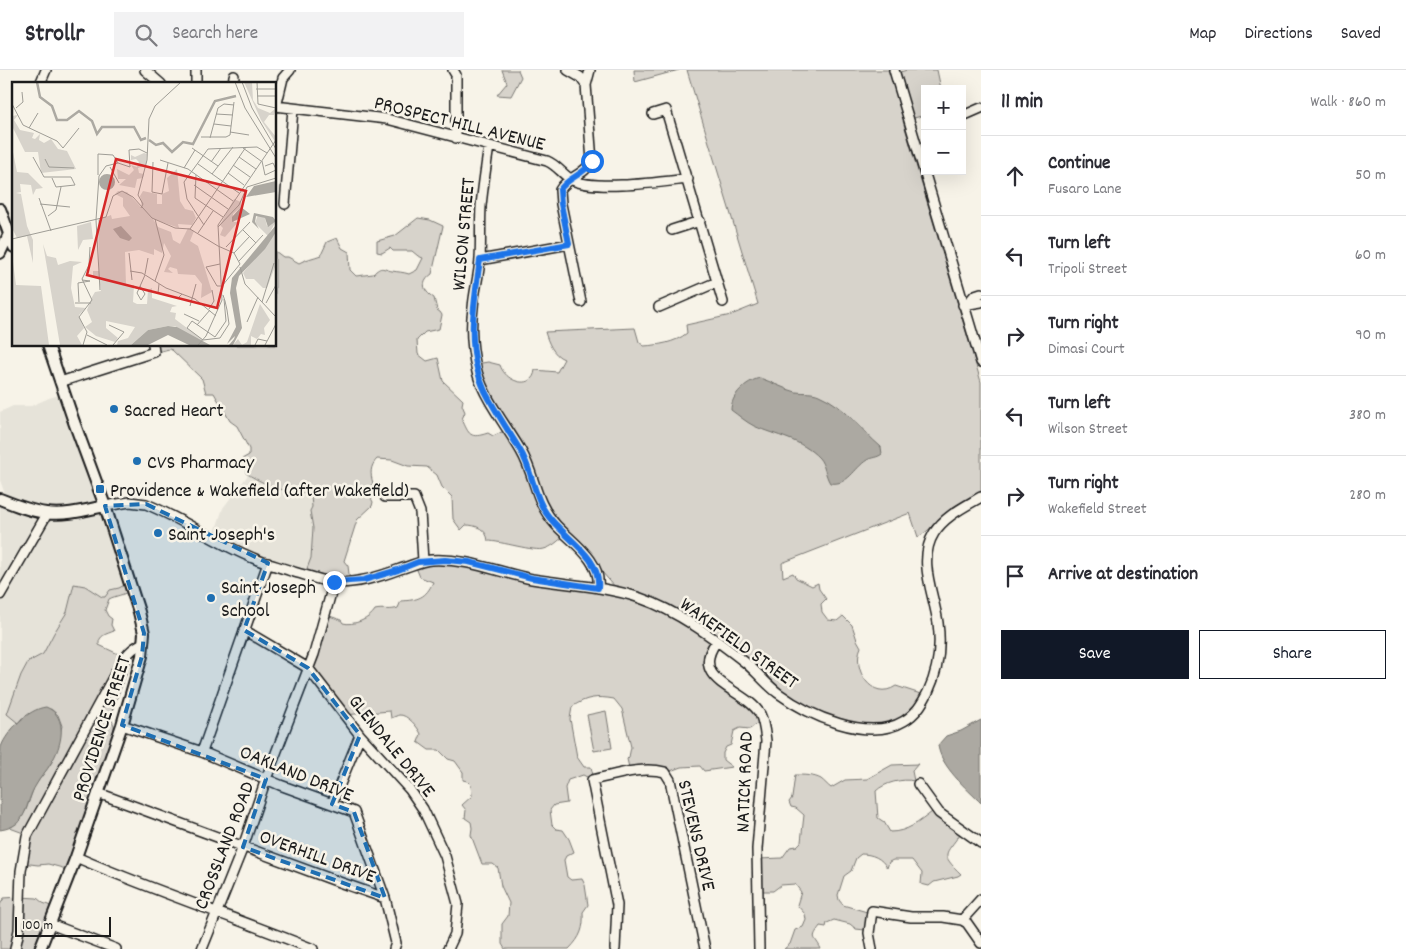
<!DOCTYPE html>
<html lang="en">
<head>
<meta charset="utf-8">
<style>
	:root { --surface:#fff; --page:#f2f2f3; --text:#2b2b33; --muted:#7c7c81; --line:#e1e1e2; --accent:#111827 }
	body { margin:0; font-family:Dekko,sans-serif; background:var(--page); color:var(--text) }
	.controls { position:absolute; right:15px; top:15px; display:grid; overflow:hidden; border-radius:0px; box-shadow:0 5px 20px #0002 }
	.controls button { width:45px; height:45px; display:grid; place-items:center; padding:0; border:0; border-bottom:1px solid var(--line); background:var(--surface); color:var(--text); font:25px sans-serif }
	.scale { position:absolute; left:15px; bottom:12px; width:96px; box-sizing:border-box; padding-left:5px; border:2px solid #1c1c1c; border-top:0; font-size:14px; line-height:18px; white-space:nowrap; color:#1c1c1c; -webkit-text-stroke:4px #f7f3e8; paint-order:stroke }
	.stop { position:absolute; width:15px; height:15px; margin:-11px; border:4px solid #1a73e8; border-radius:50%; background:#fff }
	.stop.end { background:#1a73e8; border-color:#fff; box-shadow:0 1px 5px #0008 }
	.list { margin:0; padding:0; list-style:none }
	h2 { display:flex; justify-content:space-between; align-items:center; height:65px; margin:0; padding:0 20px; font-size:21px }
	h2 small { font-size:16px; font-weight:400; color:var(--muted) }
	.list li { display:grid; grid-template-columns:32px 1fr auto; gap:15px; align-items:center; box-sizing:border-box; height:80px; padding:0 20px; border-top:1px solid var(--line) }
	.list b { display:block; font-size:19px; white-space:nowrap }
	.list p { margin:0; font-size:16px; white-space:nowrap; color:var(--muted) }
	.list em { font-size:16px; font-style:normal; color:var(--muted) }
	.actions { display:flex; gap:10px; padding:15px 20px }
	.actions a { flex:1; padding:11px 0; border:1px solid var(--accent); border-radius:0px; text-align:center; font-size:18px; color:var(--accent) }
	.actions .main { background:var(--accent); color:#fff }
	.icon { flex:none; width:28px; height:28px; fill:none; stroke:currentColor; stroke-width:2; stroke-linecap:round; stroke-linejoin:round }
	.map { position:relative; flex:none; width:981px; height:879px; overflow:hidden }
	header { display:flex; align-items:center; gap:30px; box-sizing:border-box; height:70px; padding:0 25px; background:var(--surface); border-bottom:1px solid var(--line) }
	header strong { font-size:24px }
	nav { display:flex; gap:28px; margin-inline-start:auto; font-size:18px }
	.search { width:350px; height:45px; background:var(--page); display:flex; align-items:center; gap:12px; box-sizing:border-box; padding:0 18px; border-radius:0px; color:var(--muted); font-size:19px }
	main { display:flex }
	aside { flex:1; background:var(--surface) }
	.map>svg:first-child { display:block }
</style>
</head>
<body>
<header>
<strong>Strollr</strong>
<div class="search"><svg class="icon" aria-label="search" viewBox="0 0 24 24"><circle cx="10" cy="10" r="6"/><path d="M15 15l6 6"/></svg>Search here</div>
<nav><a>Map</a><a>Directions</a><a>Saved</a></nav>
</header>
<main>
<div class="map">
<svg width="981" height="879" viewBox="0 0 981 879">
	<rect width="100%" height="100%" fill="#f7f3e8"/>
	<filter id="ink" filterUnits="userSpaceOnUse"><feTurbulence type="fractalNoise" baseFrequency=".02" numOctaves="2"/><feDisplacementMap in="SourceGraphic" scale="10" xChannelSelector="R" yChannelSelector="G"/><feConvolveMatrix kernelMatrix="1 2 1 2 8 2 1 2 1" color-interpolation-filters="sRGB"/></filter>
	<g filter="url(#ink)">
		<!-- built -->
		<path fill="#e6e3d9" d="M 63,324 L 130,512 L 119,518 L 110,520 L 105,527 L 102,527 L 85,516 L 74,514 L 67,542 L 54,563 L 43,584 L 28,592 L 15,650 L 18,653 L 0,678 L 0,429 L 7,430 L 0,410 L 0,342 L 13,336 L 31,336 L 49,328 Z
			M 248,405 L 257,410 L 289,421 L 305,422 L 311,425 L 312,437 L 310,441 L 313,458 L 311,488 L 305,504 L 213,468 L 223,438 Z"/>
		<!-- green -->
		<path fill="#d7d3cb" stroke="#7a7874" d="M 502,0 L 518,0 L 521,7 L 511,26 L 497,25 L 507,13 Z
			M 634,0 L 679,0 L 635,12 Z
			M 687,0 L 892,0 L 893,4 L 907,0 L 937,0 L 941,19 L 925,19 L 925,45 L 903,51 L 981,312 L 981,421 C 968,429 953,436 942,446 C 933,455 929,461 918,467 L 910,443 L 782,493 L 783,507 L 793,503 L 796,508 L 812,516 L 818,513 L 819,519 L 826,529 L 821,534 L 822,542 L 828,550 L 837,551 L 843,546 L 852,555 L 857,570 L 861,577 C 851,599 872,632 896,616 L 930,627 L 923,640 L 910,650 L 849,660 L 814,649 L 795,640 L 771,623 L 713,571 L 711,573 L 707,588 L 710,602 L 744,630 L 760,651 L 750,659 L 740,658 L 734,661 L 731,675 L 726,677 L 723,683 L 723,690 L 732,697 L 704,701 L 700,696 L 681,697 L 665,703 L 630,702 L 627,689 L 629,687 L 631,677 L 622,639 L 614,629 C 597,626 586,627 572,637 L 570,649 L 577,687 L 584,697 L 591,697 L 594,709 L 593,710 L 583,705 L 568,710 L 565,718 L 567,733 L 554,735 L 550,740 L 552,755 L 556,759 L 563,760 L 569,769 L 574,782 L 566,786 L 564,790 L 567,807 L 571,810 L 582,809 L 585,815 L 588,835 L 583,842 C 584,858 581,867 569,879 L 505,879 L 502,874 L 502,854 L 508,846 L 509,833 L 501,816 L 498,798 L 493,794 L 482,794 L 471,765 L 472,758 L 471,752 L 465,748 L 466,740 L 462,735 L 472,726 L 471,715 L 467,711 L 463,710 L 463,702 L 455,691 L 448,689 L 439,680 L 429,680 L 418,672 L 421,664 C 418,657 407,644 399,645 C 398,645 392,648 391,648 L 390,641 L 344,645 L 308,599 L 327,545 L 341,550 L 343,553 C 353,556 370,549 375,540 C 383,538 390,541 398,538 L 401,531 C 418,530 426,528 433,512 L 420,507 L 415,495 L 434,491 L 501,502 L 616,518 L 587,485 L 564,466 C 558,471 552,477 544,479 C 535,482 500,471 488,471 C 487,459 476,455 466,455 L 461,460 L 453,449 L 452,427 L 442,417 L 437,405 L 427,397 L 408,396 L 392,390 L 377,389 C 370,396 370,404 373,413 C 368,419 369,425 373,432 L 372,436 L 357,450 L 344,491 L 348,496 L 350,512 L 305,504 L 311,488 L 313,458 L 310,441 L 312,437 L 311,425 C 303,421 296,422 287,421 C 272,417 258,411 246,403 L 246,397 L 242,389 L 249,385 L 249,379 L 237,356 L 230,351 L 214,323 L 206,323 L 202,309 L 172,280 L 169,279 L 157,282 L 153,275 L 275,275 L 275,181 L 283,187 L 288,187 L 299,193 C 306,189 313,188 321,185 L 327,172 L 337,168 L 342,178 L 349,182 L 350,200 L 356,206 L 373,204 C 382,195 382,199 392,201 C 398,202 403,202 409,204 L 417,200 L 423,188 L 418,186 L 412,181 L 393,181 L 390,178 L 382,183 L 377,182 L 377,171 L 395,166 L 418,148 L 430,150 L 443,156 L 432,204 C 421,212 422,220 434,228 L 437,240 L 440,242 L 442,245 L 439,259 L 425,262 L 417,270 L 418,284 L 427,291 L 438,288 L 443,311 L 463,330 L 462,335 L 465,342 L 462,349 C 469,365 470,369 488,363 L 493,366 L 506,360 L 476,294 L 488,292 L 500,295 C 506,313 533,320 535,300 L 557,302 L 564,289 C 553,285 548,272 545,262 L 635,258 L 639,272 L 644,276 C 658,275 675,273 687,263 L 686,255 L 731,245 L 758,234 Z
			M 130,512 L 131,520 C 122,526 117,525 109,529 L 105,540 L 108,546 L 112,549 L 111,555 L 114,561 C 107,564 98,565 99,575 L 131,590 L 130,594 L 110,646 L 114,655 L 114,675 L 70,800 L 48,794 L 38,795 L 22,793 L 26,764 L 10,758 L 20,750 L 26,740 L 34,717 L 52,692 L 62,656 L 58,645 L 51,639 L 22,648 L 18,653 L 7,644 L 21,605 L 28,592 L 43,584 L 54,563 L 67,542 L 74,514 L 85,516 L 102,527 L 105,527 L 110,520 L 119,518 Z
			M 606,641 L 612,678 L 594,681 L 587,645 Z
			M 918,694 L 912,701 L 914,711 C 903,708 884,713 876,721 L 878,748 L 884,752 L 890,762 C 907,762 919,752 932,742 L 940,750 L 960,764 C 946,785 939,783 961,804 L 958,806 L 934,812 L 929,816 L 921,814 L 922,803 L 912,790 L 893,790 L 889,792 L 887,798 C 882,788 872,784 861,784 L 856,788 L 851,801 L 844,806 L 838,825 L 839,830 L 843,835 L 867,842 L 865,860 L 856,859 L 850,854 L 834,850 L 827,853 L 826,857 L 820,856 C 810,870 815,866 821,879 L 784,879 L 790,874 L 795,860 L 803,857 L 806,850 L 805,844 L 797,835 L 801,822 L 795,814 L 781,815 L 773,821 L 759,821 L 759,789 L 782,788 L 790,777 L 797,776 L 801,772 L 804,745 L 796,738 L 791,737 L 789,732 L 792,728 L 795,705 C 803,705 814,705 821,709 C 825,712 827,715 831,718 L 845,710 L 867,709 L 892,695 Z
			M 20,827 L 37,828 L 43,833 L 56,838 L 40,879 L 0,879 L 0,835 L 4,828 Z"/>
		<!-- water -->
		<path fill="#aca9a2" stroke="#72716c" d="M 760,308 C 772,312 784,319 796,322 C 804,323 813,322 819,325 C 845,336 861,360 881,377 L 882,384 C 877,388 872,387 867,390 C 854,398 848,416 830,413 C 825,405 825,395 819,388 C 801,369 776,366 754,356 C 746,352 738,345 731,340 C 731,325 746,311 760,308 Z
			M 46,637 C 69,646 62,676 51,693 C 47,701 40,707 36,715 C 24,734 29,756 0,760 C 0,749 0,685 1,677 C 7,661 28,639 46,637 Z
			M 981,650 L 981,733 C 967,719 940,696 938,675 L 946,666 L 961,661 Z"/>
		<g fill="none" stroke-linecap="round" stroke-linejoin="round">
			<!-- minor casing -->
			<g stroke="#1c1c1c" stroke-width="12">
				<path id="minor" d="M 145,0 L 161,14
					M 453,0 L 456,5 L 456,68
					M 568,0 L 580,7 L 586,15
					M 894,0 L 981,292
					M 40,14 L 46,0
					M 196,14 L 196,0
					M 233,14 L 234,6
					M 275,36 L 387,49 L 547,91 C 557,95 563,105 572,110 C 596,121 660,112 688,109
					M 276,37 L 283,8 L 290,0
					M 653,44 L 666,40 L 723,232
					M 965,45 L 981,38
					M 489,76 C 486,96 483,116 481,136 C 480,154 481,172 480,189 C 479,206 474,222 473,238 C 470,259 472,281 477,302 C 485,330 506,355 521,381 C 536,407 534,431 556,455 C 573,473 602,491 598,518
					M 285,134 L 293,39
					M 672,160 L 700,151
					M 480,190 L 569,174
					M 581,232 L 561,134 L 560,120 C 567,107 585,105 592,91 L 586,15 L 590,0
					M 968,233 L 975,225 L 981,223
					M 963,235 L 981,232
					M 659,237 L 717,212
					M 60,312 L 154,282 L 153,275
					M 385,427 L 414,427 L 420,442 L 423,491
					M 105,436 L 130,432 L 146,434 C 183,449 216,473 253,488 C 266,494 281,497 294,502 C 306,505 319,510 331,512 C 354,515 379,507 400,499 C 411,496 420,491 431,490 C 468,488 497,502 532,509 C 568,515 605,516 640,528 C 678,541 714,568 746,593 C 757,602 766,614 778,623 C 808,645 868,673 904,651 C 916,644 922,634 928,622 C 938,601 941,576 938,553 C 934,524 917,490 934,463 C 945,446 964,437 981,427
					M 0,525 L 47,444
					M 244,560 L 308,598 L 360,665 L 410,720 L 423,739 L 445,786 L 458,834 L 455,864 L 448,879
					M 716,572 C 688,612 745,618 760,644 C 764,652 765,663 766,671 L 757,779 L 759,879
					M 122,655 L 202,682 L 280,715 L 354,742 L 385,828 L 396,873 L 394,879
					M 202,682 L 268,493
					M 918,714 L 939,743 L 981,773
					M 98,723 L 339,812 L 385,828
					M 332,734 L 360,665
					M 76,787 C 154,821 234,847 313,879
					M 962,850 L 981,829
					M 50,854 L 116,879
					M 15,879 L 19,860 L 21,801 L 27,766 L 116,602 C 125,588 128,580 143,573
					M 202,879 L 243,777 L 266,709 L 314,584 L 334,512
					M 615,879 L 617,835 L 592,710 C 616,705 641,696 665,702 L 670,710 L 705,879
					M 872,879 L 869,863 L 872,841 L 911,847 L 943,847 L 962,850 L 967,853 L 981,873"/>
			</g>
			<!-- major casing -->
			<g stroke="#1c1c1c" stroke-width="14">
				<path id="major" d="M 0,139 L 14,177
					M 0,183 L 9,164
					M 0,429 C 15,435 30,441 46,443 C 65,446 86,440 105,436
					M 40,879 L 76,787 L 122,655 L 142,586 L 144,563 L 139,542 L 105,436 L 74,352 L 48,275"/>
			</g>
			<!-- minor -->
			<use href="#minor" stroke="#f7f3e8" stroke-width="9"/>
			<!-- major -->
			<use href="#major" stroke="#f7f3e8" stroke-width="10"/>
		</g>
	</g>
	<g fill="none" stroke-linecap="round" stroke-linejoin="round" filter="url(#ink)">
		<!-- route -->
		<path stroke="#1a73e8" stroke-width="6" d="M 334,512 L 364,510 L 398,500 L 418,492 L 445,490 L 469,492 L 532,508 L 598,518 C 602,486 562,467 546,443 C 533,424 532,399 520,380 C 508,360 495,341 485,321 C 465,279 474,234 480,190 L 569,174 L 561,134 L 560,120 C 567,107 585,105 592,91"/>
	</g>
	<!-- marked area -->
	<path fill="#1f6fb2" fill-opacity="0.2" stroke="#1f6fb2" stroke-width="4" stroke-dasharray="10 6" stroke-linejoin="round" d="M 146,434 L 268,493 L 244,560 L 308,598 L 360,665 L 332,734 L 354,742 L 385,828 L 243,777 L 266,709 L 122,655 L 142,586 L 144,563 L 105,436 Z"/>
	<!-- markers -->
	<g fill="#1f6fb2" stroke="#f7f3e8" stroke-width="2">
		<circle cx="114" cy="339" r="5"/>
		<circle cx="137" cy="391" r="5"/>
		<rect x="95" y="414" width="10" height="10" rx="2.5"/>
		<circle cx="158" cy="463" r="5"/>
		<circle cx="211" cy="528" r="5"/>
	</g>
	<g text-anchor="middle" stroke-width="5" stroke-linejoin="round" paint-order="stroke">
		<!-- street labels -->
		<g font-size="20" fill="#1c1c1c" stroke="#f7f3e8">
			<text transform="translate(460 52) rotate(14)" y="7">PROSPECT HILL AVENUE</text>
			<text transform="translate(462 164) rotate(-85)" y="7">WILSON STREET</text>
			<text transform="translate(740 572) rotate(36)" y="7">WAKEFIELD STREET</text>
			<text transform="translate(100 658) rotate(-72)" y="7">PROVIDENCE STREET</text>
			<text transform="translate(393 675) rotate(51)" y="7">GLENDALE DRIVE</text>
			<text transform="translate(297 702) rotate(22)" y="7">OAKLAND DRIVE</text>
			<text transform="translate(743 712) rotate(-88)" y="7">NATICK ROAD</text>
			<text transform="translate(698 765) rotate(77)" y="7">STEVENS DRIVE</text>
			<text transform="translate(223 775) rotate(-69)" y="7">CROSSLAND ROAD</text>
			<text transform="translate(318 785) rotate(20)" y="7">OVERHILL DRIVE</text>
		</g>
		<!-- poi labels -->
		<g font-size="20" fill="#1c1c1c" stroke="#f7f3e8" text-anchor="start">
			<text x="124" y="346">Sacred Heart</text>
			<text x="147" y="398">CVS Pharmacy</text>
			<text x="110" y="426">Providence &amp; Wakefield (after Wakefield)</text>
			<text x="168" y="470">Saint Joseph's</text>
			<text x="221" y="523">Saint Joseph<tspan x="221" dy="23">School</tspan></text>
		</g>
	</g>
	<!-- overview -->
	<g transform="translate(12 12)">
		<rect width="264" height="264" fill="#f7f3e8"/>
		<path d="M 232,0 L 240,0 L 241,18 L 246,26 L 258,31 L 264,26 L 262,33 L 257,33 L 252,40 L 264,55 L 264,61 L 249,38 ZM 6,33 L 2,38 L 8,48 L 22,51 L 20,56 L 23,57 L 28,52 L 27,58 L 32,61 L 39,57 L 46,67 L 55,69 L 64,87 L 29,91 L 26,70 L 13,70 L 0,44 L 0,34 ZM 0,65 L 5,90 L 16,91 L 31,106 L 24,107 L 21,113 L 19,103 L 8,102 L 9,110 L 4,111 L 9,112 L 15,144 L 21,158 L 21,181 L 15,154 L 5,156 L 0,146 ZM 132,71 L 135,72 L 134,83 L 126,86 L 127,91 L 132,92 L 131,96 L 125,97 L 123,106 L 107,103 L 114,97 L 106,97 L 105,87 L 117,93 L 122,88 L 119,83 L 125,85 L 127,80 L 124,77 L 119,78 L 119,73 L 123,75 ZM 165,87 L 168,119 L 173,127 L 181,129 L 184,136 L 180,143 L 166,142 L 167,146 L 141,137 L 146,145 L 159,150 L 161,158 L 168,162 L 176,146 L 182,149 L 178,159 L 186,164 L 200,210 L 189,216 L 190,202 L 183,193 L 166,192 L 165,187 L 158,185 L 156,187 L 161,191 L 152,190 L 159,174 L 152,161 L 150,171 L 142,167 L 142,173 L 127,168 L 113,170 L 114,203 L 122,203 L 121,220 L 125,222 L 135,222 L 136,208 L 140,206 L 140,216 L 165,224 L 160,225 L 158,230 L 164,231 L 163,237 L 191,258 L 189,261 L 163,244 L 156,244 L 136,248 L 119,263 L 105,263 L 106,259 L 116,256 L 123,245 L 94,239 L 94,246 L 106,256 L 103,260 L 84,254 L 73,245 L 80,240 L 75,228 L 80,215 L 83,210 L 89,209 L 87,196 L 81,196 L 81,189 L 87,189 L 86,138 L 99,133 L 100,137 L 118,134 L 111,124 L 111,116 L 103,112 L 106,109 L 115,110 L 130,126 L 128,114 L 131,109 L 145,112 L 145,122 L 150,122 L 150,112 L 157,109 L 155,96 ZM 222,117 L 229,120 L 229,125 L 221,132 L 222,140 L 226,140 L 213,155 L 208,153 L 211,146 L 208,143 ZM 246,133 L 253,136 L 255,144 L 264,139 L 256,154 L 243,141 ZM 79,140 L 81,157 L 71,158 L 66,168 L 65,144 ZM 264,150 L 264,182 L 255,206 L 251,206 L 242,197 L 234,197 L 231,191 ZM 31,162 L 35,174 L 44,176 L 46,183 L 58,179 L 70,180 L 61,184 L 59,206 L 63,225 L 74,226 L 67,233 L 72,246 L 65,254 L 70,263 L 48,263 ZM 0,172 L 4,203 L 29,204 L 37,263 L 0,263 ZM 248,222 L 258,238 L 252,246 L 253,253 L 249,252 L 245,257 L 239,254 L 239,263 L 221,263 L 226,257 L 230,263 L 235,260 Z" fill="#d7d3cb"/>
		<path d="M87 100a8 8 0 1 1 16 0a8 8 0 1 1-16 0ZM 264,99 L 264,110 L 234,115 L 242,104 ZM 229,125 L 238,132 L 220,140 L 220,135 ZM 242,131 L 261,135 L 264,139 L 256,145 L 253,136 L 244,134 L 243,140 L 247,147 L 240,140 ZM 264,143 L 264,150 L 253,167 L 227,194 L 224,206 L 230,246 L 221,263 L 217,263 L 222,257 L 223,254 L 215,262 L 224,245 L 218,211 L 220,196 ZM 109,144 L 120,156 L 117,159 L 108,156 L 101,147 ZM 156,244 L 165,245 L 198,263 L 177,263 L 156,253 L 136,263 L 119,263 L 136,248 Z" fill="#aca9a2"/>
		<path fill="none" stroke="#aca9a2" stroke-width="2.5" d="M 25,0 L 28,15 L 40,24 L 45,38 L 55,38 L 67,29 L 80,39 L 85,52 L 90,45 L 122,45 L 129,58 L 134,56M 137,58 L 144,63 L 151,61 L 160,70 L 171,60 L 181,62 L 203,19 L 224,14"/>
		<path fill="none" stroke="#9f9d96" stroke-width="1" d="M 223,0 L 233,26 L 264,76M 230,0 L 240,26 L 264,67M 245,0 L 246,22 L 264,26M 244,7 L 264,7M 245,14 L 264,14M 0,22 L 11,43 L 45,59 L 51,66 L 67,46M 4,26 L 11,20 L 10,10M 204,32 L 221,33M 202,42 L 219,44M 17,46 L 26,31M 218,50 L 237,53M 189,55 L 214,55M 214,55 L 218,53 L 222,20M 198,56 L 206,26 L 212,22 L 222,23M 180,66 L 206,84M 231,66 L 249,79M 117,68 L 127,67 L 135,71M 21,75 L 32,95 L 59,95 L 63,103 L 44,105 L 40,96M 227,75 L 244,87M 33,77 L 37,85 L 62,86M 148,78 L 176,87 L 221,119M 250,79 L 253,93 L 264,88M 141,80 L 140,110 L 150,112 L 156,81M 199,80 L 209,66M 186,82 L 227,111M 221,83 L 238,95M 253,84 L 261,81 L 264,87M 98,85 L 107,101M 172,86 L 183,68M 216,91 L 232,103M 200,92 L 221,65M 86,93 L 86,72 L 101,73 L 106,81M 184,93 L 183,116 L 211,135M 182,103 L 216,127M 27,116 L 39,149M 28,122 L 58,125M 129,126 L 131,122 L 126,113 L 135,78 L 137,37 L 143,24 L 169,0M 36,134 L 44,128 L 49,105M 192,143 L 175,117 L 172,100 L 196,67 L 245,65 L 255,71M 206,145 L 227,123 L 235,105 L 264,96M 178,147 L 234,65M 231,148 L 244,161M 186,151 L 201,129M 0,157 L 94,135 L 101,114 L 110,109 L 121,115 L 140,136 L 163,146 L 178,147 L 206,164M 206,164 L 222,171 L 228,182 L 210,204M 214,165 L 238,140M 117,171 L 120,198M 222,171 L 237,155M 227,179 L 251,153M 208,182 L 194,185 L 205,204 L 209,204M 228,185 L 233,202 L 264,235M 118,189 L 130,191 L 154,206 L 183,217 L 204,234M 133,192 L 136,176M 143,199 L 152,173 L 143,137M 147,202 L 146,211 L 166,216 L 170,212M 128,204 L 133,212 L 129,218 L 125,211 L 133,193M 88,208 L 84,138 L 87,94 L 94,84 L 106,81 L 118,85 L 117,68M 211,213 L 213,219 L 215,228 L 217,242 L 208,256 L 191,258 L 175,246 L 180,239 L 203,255 L 214,239 L 212,217M 67,220 L 66,201 L 78,199 L 70,198M 250,220 L 262,181M 63,221 L 79,221M 254,221 L 264,203M 178,224 L 184,202M 197,227 L 202,219 L 200,208M 172,232 L 187,239M 235,240 L 246,215M 97,243 L 112,250 L 101,263M 185,243 L 198,228M 75,253 L 95,263M 71,263 L 75,250 L 67,235 L 80,218 L 70,197 L 77,183 L 78,165M 186,263 L 194,254 L 210,218 L 206,143 L 264,58M 243,263 L 246,257 L 255,259M 253,263 L 264,242"/>
		<path fill="#d62828" fill-opacity="0.15" stroke="#d62828" stroke-width="2.5" d="M 104,77 L 234,109 L 205,226 L 75,193 Z"/>
		<rect width="264" height="264" fill="none" stroke="#1c1c1c" stroke-width="2.5"/>
	</g>
</svg>
<div class="controls">
<button>+</button>
<button>−</button>
</div>
<div class="scale">100 m</div>
<div class="stop" style="left:592px;top:91px"></div>
<div class="stop end" style="left:334px;top:512px"></div>
</div>
<aside>
<h2>11 min<small>Walk · 860 m</small></h2>
<ul class="list">
<li><svg class="icon" aria-label="ahead" viewBox="0 0 24 24"><path d="M12 20V5M6 11l6-6 6 6"/></svg><div><b>Continue</b><p>Fusaro Lane</p></div><em>50 m</em></li>
<li><svg class="icon" aria-label="left" viewBox="0 0 24 24"><path d="M17 20v-9H6M10 6l-5 5 5 5"/></svg><div><b>Turn left</b><p>Tripoli Street</p></div><em>60 m</em></li>
<li><svg class="icon" aria-label="right" viewBox="0 0 24 24"><path d="M7 20v-9h11M14 6l5 5-5 5"/></svg><div><b>Turn right</b><p>Dimasi Court</p></div><em>90 m</em></li>
<li><svg class="icon" aria-label="left" viewBox="0 0 24 24"><path d="M17 20v-9H6M10 6l-5 5 5 5"/></svg><div><b>Turn left</b><p>Wilson Street</p></div><em>380 m</em></li>
<li><svg class="icon" aria-label="right" viewBox="0 0 24 24"><path d="M7 20v-9h11M14 6l5 5-5 5"/></svg><div><b>Turn right</b><p>Wakefield Street</p></div><em>280 m</em></li>
<li><svg class="icon" aria-label="arrive" viewBox="0 0 24 24"><path d="M6 21V4h12l-3 4 3 4H6"/></svg><div><b>Arrive at destination</b></div></li>
</ul>
<div class="actions"><a class="main">Save</a><a>Share</a></div>
</aside>
</main>
</body>
</html>
